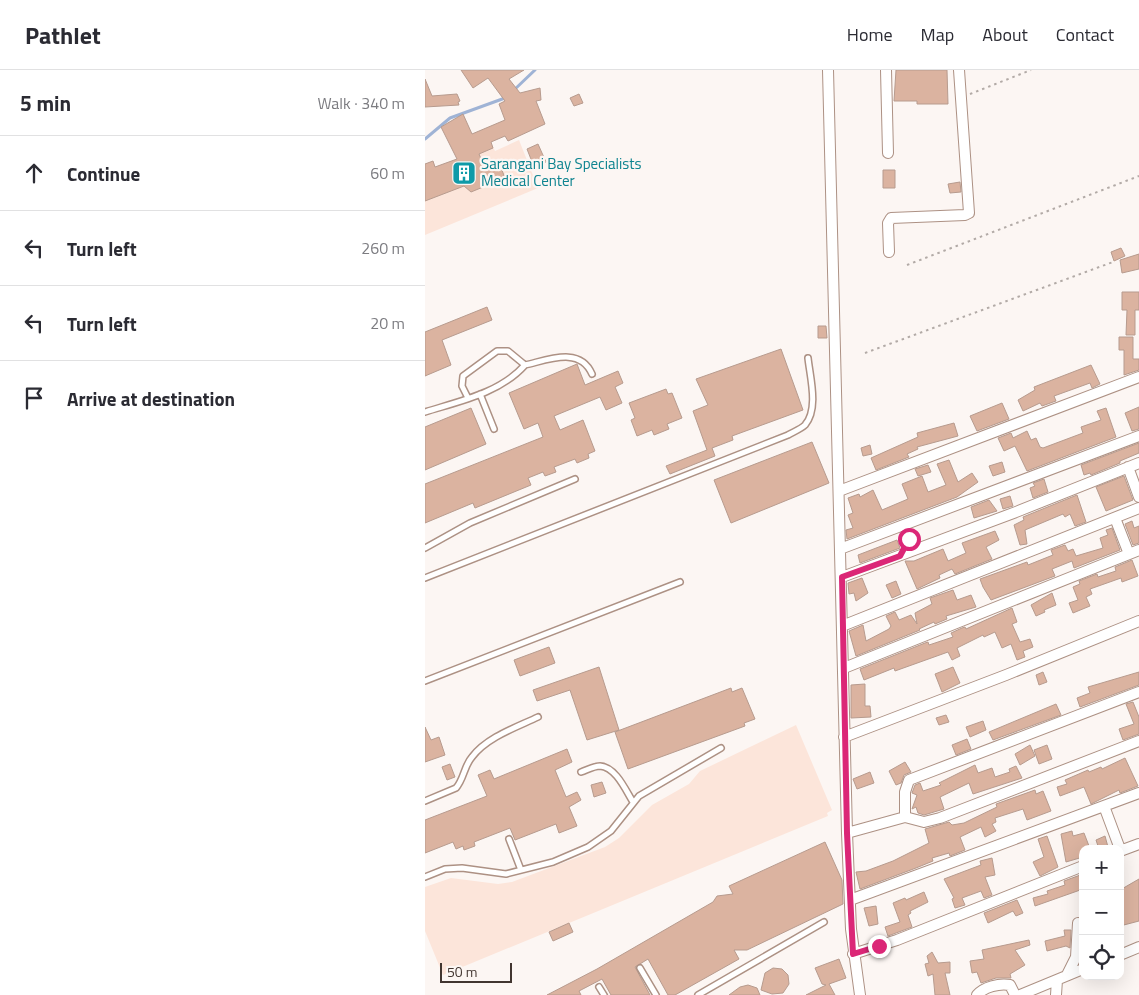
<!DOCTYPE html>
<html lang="en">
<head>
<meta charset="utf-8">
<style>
	:root { --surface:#fff; --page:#f2f2f3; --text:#2b2b33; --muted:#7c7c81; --line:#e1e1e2 }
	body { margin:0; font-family:"Titillium Web",sans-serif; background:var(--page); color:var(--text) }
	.controls { position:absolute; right:15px; bottom:15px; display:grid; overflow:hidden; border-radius:10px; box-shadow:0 5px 20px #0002 }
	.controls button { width:45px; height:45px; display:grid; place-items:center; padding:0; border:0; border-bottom:1px solid var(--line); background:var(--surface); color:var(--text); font:25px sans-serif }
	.scale { position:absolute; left:15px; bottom:12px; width:72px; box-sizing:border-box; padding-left:5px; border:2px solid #413530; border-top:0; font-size:14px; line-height:18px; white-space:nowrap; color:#413530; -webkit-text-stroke:4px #fcf6f3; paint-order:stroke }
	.stop { position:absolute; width:15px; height:15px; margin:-11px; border:4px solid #db2777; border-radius:50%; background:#fff }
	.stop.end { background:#db2777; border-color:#fff; box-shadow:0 1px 5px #0008 }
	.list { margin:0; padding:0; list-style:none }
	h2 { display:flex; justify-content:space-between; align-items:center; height:65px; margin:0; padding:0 20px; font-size:21px }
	h2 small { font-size:16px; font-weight:400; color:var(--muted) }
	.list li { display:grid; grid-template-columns:32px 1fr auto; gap:15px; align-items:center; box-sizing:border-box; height:75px; padding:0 20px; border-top:1px solid var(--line) }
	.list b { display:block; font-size:19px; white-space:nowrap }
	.list em { font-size:16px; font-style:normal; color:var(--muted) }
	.icon { flex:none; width:28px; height:28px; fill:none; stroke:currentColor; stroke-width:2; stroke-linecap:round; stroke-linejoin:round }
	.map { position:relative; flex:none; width:714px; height:925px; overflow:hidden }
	header { display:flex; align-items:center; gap:30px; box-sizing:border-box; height:70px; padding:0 25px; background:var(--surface); border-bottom:1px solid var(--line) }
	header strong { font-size:24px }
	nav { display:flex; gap:28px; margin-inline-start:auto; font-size:18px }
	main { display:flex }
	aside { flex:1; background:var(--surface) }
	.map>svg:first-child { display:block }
</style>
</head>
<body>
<header>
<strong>Pathlet</strong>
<nav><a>Home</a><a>Map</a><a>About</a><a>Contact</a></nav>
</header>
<main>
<aside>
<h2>5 min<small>Walk · 340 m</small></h2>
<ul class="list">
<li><svg class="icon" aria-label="ahead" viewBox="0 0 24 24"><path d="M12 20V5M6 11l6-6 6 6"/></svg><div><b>Continue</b></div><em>60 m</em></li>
<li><svg class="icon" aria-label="left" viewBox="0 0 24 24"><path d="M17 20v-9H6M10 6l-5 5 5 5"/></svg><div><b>Turn left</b></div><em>260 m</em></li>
<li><svg class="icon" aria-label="left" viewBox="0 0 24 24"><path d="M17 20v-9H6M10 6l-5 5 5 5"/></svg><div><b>Turn left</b></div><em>20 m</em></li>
<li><svg class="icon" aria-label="arrive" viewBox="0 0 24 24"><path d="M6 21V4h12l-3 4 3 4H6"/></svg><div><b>Arrive at destination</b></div></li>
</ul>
</aside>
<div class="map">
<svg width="714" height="925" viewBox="0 0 714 925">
	<rect width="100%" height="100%" fill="#fcf6f3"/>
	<!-- built -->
	<path fill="#fce5da" d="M 94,70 L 113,118 L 0,165 L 0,94 L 8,91 L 10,97 L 68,77 L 70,81 Z
		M 371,655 L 407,740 L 402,743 L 403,746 L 18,905 L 0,861 L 0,817 L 26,808 L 73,814 L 87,812 L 180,777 L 194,768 L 227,735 L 264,714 L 275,701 Z"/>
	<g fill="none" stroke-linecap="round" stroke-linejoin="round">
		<!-- stream -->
		<path stroke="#9fb3d5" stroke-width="3" d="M 89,20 L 110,0
			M 0,69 L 25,48 L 80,28"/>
	</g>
	<!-- building -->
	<path fill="#dbb3a0" stroke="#b79b8e" d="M 36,0 L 99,0 L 84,9 L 95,23 L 115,18 L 116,30 L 111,31 L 120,54 L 83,71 L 80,66 L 66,72 L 68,78 L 54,84 L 59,96 L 73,90 L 80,108 L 46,122 L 39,116 L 0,131 L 0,94 L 8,91 L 10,97 L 32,89 L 16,57 L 38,44 L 47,64 L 80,50 L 74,34 L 80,31 L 63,8 L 48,18 Z
		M 471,0 L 522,0 L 523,34 L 492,34 L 492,31 L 469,31 Z
		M 0,9 L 7,26 L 32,24 L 35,31 L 33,32 L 34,35 L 0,37 Z
		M 154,24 L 158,33 L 149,36 L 145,28 Z
		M 113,74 L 121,92 L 109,97 L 102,79 Z
		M 458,100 L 470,100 L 470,118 L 458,118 Z
		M 535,112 L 536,122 L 525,123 L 523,114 Z
		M 696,178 L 700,186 L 689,191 L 686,182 Z
		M 714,184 L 714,199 L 697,203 L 695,190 Z
		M 697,222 L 714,222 L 714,240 L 710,240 L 710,265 L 701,265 L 702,240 L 697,240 Z
		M 62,237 L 67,250 L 17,270 L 26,295 L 0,306 L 0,262 Z
		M 393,256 L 401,256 L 402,268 L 393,268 Z
		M 694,267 L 708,267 L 708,289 L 714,289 L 714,300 L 699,305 L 699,280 L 694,280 Z
		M 356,279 L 378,340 L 307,366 L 308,370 L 287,378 L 290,386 L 245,404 L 241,396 L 282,380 L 268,341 L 283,335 L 271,309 Z
		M 152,294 L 160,315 L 193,301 L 198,313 L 190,317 L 197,333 L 181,340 L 175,327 L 129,346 L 135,360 L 158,350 L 170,381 L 163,384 L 164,388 L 152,393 L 150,389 L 129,397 L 131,402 L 120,406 L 118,402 L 103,408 L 106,415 L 50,438 L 48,433 L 0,453 L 0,414 L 118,367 L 113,353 L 99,359 L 84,323 Z
		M 666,295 L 675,314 L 667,318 L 665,313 L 629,326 L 631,331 L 617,336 L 615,333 L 598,341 L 593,330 L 610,320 L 609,317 Z
		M 241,319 L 243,324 L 247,323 L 257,348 L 242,354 L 244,359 L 229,365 L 227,360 L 212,366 L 206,350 L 210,348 L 204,333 Z
		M 577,333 L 584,349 L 552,361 L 545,346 Z
		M 714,337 L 714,359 L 707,361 L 700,343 Z
		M 46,338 L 61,374 L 0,400 L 0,357 Z
		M 681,338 L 691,367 L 602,401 L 590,376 L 579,381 L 573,368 L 586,363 L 588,368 L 602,361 L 606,370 L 611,368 L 615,377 L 618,378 L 658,363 L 656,357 L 676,350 L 672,341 Z
		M 529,353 L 533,366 L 492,377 L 493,379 L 482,384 L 484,387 L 451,400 L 446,388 L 493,367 L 492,363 Z
		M 387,372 L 404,413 L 306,453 L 289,410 Z
		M 714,373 L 714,383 L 695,391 L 695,393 L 666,405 L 665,403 L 659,405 L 656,395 Z
		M 445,375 L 447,384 L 438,386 L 436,378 Z
		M 524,390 L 533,412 L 547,403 L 553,412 L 532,427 L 422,469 L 421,460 L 428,458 L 423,445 L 428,443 L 423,428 L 434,424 L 435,427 L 448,420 L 457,440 L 483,429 L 477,414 L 497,406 L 503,422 L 521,415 L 512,394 Z
		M 577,392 L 580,402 L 568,406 L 564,396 Z
		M 503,395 L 506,402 L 493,406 L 490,399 Z
		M 699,406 L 708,430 L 681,441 L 671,417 Z
		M 619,409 L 623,422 L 608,428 L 605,418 L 610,416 L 608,413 Z
		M 652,425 L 661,452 L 650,456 L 645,444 L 640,447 L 638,444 L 600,460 L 602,474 L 595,475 L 589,455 L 599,450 L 598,447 Z
		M 585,426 L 588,436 L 578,439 L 575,429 Z
		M 564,430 L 572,441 L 549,448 L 546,437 Z
		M 707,451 L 709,458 L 714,456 L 714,473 L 708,475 L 700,454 Z
		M 687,458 L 695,480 L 649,498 L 647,491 L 627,499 L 630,506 L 566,530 L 558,517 L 555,509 L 602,492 L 603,495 L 628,485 L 626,480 L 640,475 L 643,481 L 648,479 L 651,486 L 678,478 L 675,468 L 683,465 L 681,460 Z
		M 570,461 L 574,470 L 561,477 L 567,489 L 530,504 L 527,499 L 514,505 L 515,508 L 492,519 L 480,491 L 489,491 L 518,479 L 523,491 L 541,483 L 537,473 Z
		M 472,470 L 475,478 L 435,493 L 433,485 Z
		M 707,490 L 713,506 L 697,512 L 696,508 L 665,519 L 667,524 L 661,527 L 665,536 L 648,543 L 644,533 L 653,530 L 648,517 L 655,514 L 654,511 L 672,504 L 673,507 L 691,501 L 690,497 Z
		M 437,508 L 443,523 L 431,531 L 429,523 L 424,524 L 423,513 Z
		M 471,511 L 476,524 L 467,528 L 461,515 Z
		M 528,520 L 532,530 L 546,525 L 551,537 L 521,546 L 522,549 L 510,554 L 509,552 L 494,559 L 495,560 L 431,586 L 424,561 L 438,555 L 441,571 L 464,559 L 466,556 L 461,546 L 470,542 L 474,550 L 486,545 L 492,554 L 490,543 L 507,534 L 505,528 Z
		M 627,523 L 631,535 L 619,540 L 620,542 L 611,546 L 606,535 Z
		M 587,538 L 592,552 L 587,554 L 595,572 L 605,569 L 608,577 L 598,581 L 600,587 L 592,590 L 586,574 L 577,578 L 570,562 L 559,567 L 558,565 L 532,578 L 535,586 L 527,590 L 523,582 L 470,601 L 469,598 L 439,610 L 435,599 L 500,573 L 503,572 L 504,575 L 528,567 L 526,563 L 537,558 L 540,557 L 541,559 Z
		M 124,577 L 130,593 L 95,606 L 89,590 Z
		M 174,597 L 194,660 L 162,670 L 145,620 L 112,631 L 108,620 Z
		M 528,597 L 535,613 L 517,622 L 510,604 Z
		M 618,602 L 622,612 L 614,615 L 611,605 Z
		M 714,602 L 714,615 L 655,637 L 652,628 L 665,623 L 663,617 Z
		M 440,614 L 440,636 L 445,636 L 446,647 L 426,648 L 426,615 Z
		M 306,618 L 307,622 L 317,618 L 330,649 L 319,653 L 320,656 L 203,699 L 190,662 Z
		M 708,632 L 714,647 L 714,664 L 698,670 L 694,659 L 709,654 L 701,634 Z
		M 631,634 L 636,645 L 568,670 L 564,662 Z
		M 521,645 L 524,652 L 514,655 L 511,648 Z
		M 558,651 L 561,660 L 545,667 L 541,657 Z
		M 0,657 L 6,670 L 14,667 L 20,685 L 0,692 Z
		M 542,669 L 546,679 L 531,685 L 527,675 Z
		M 605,675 L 610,686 L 595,695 L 590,684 Z
		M 622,675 L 627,689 L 614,694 L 609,680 Z
		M 142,679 L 147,692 L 130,700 L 141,727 L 152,722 L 156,730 L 144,737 L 152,756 L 134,763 L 131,754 L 90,770 L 85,758 L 49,772 L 50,776 L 39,780 L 38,776 L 31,779 L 28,772 L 0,783 L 0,750 L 62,726 L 53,705 L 65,700 L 69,709 Z
		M 700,688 L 713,716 L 695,723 L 694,720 L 666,734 L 659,717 L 635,726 L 632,717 L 642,714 L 640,710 L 663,700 L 664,702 L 676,697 L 677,699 Z
		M 480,692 L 486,702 L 479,705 L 476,713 L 471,715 L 464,701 Z
		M 25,694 L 30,707 L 22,710 L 17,697 Z
		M 550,695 L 553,703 L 567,698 L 570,707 L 585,702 L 584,699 L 591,696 L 597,708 L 548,724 L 544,713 L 515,727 L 519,739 L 499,745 L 493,743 L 491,737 L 487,739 L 492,725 L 487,723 L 490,715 L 495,713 L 498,721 L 516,715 L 514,713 Z
		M 445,702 L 449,713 L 432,719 L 428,709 Z
		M 177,712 L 181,723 L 169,727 L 166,715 Z
		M 610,720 L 611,724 L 618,721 L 626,741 L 602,750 L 598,739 L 570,748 L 571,752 L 567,754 L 571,761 L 560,767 L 556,757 L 535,767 L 540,780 L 525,786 L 524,783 L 507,788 L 508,791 L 491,798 L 435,819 L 431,802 L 441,801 L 468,791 L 504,773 L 500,759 L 524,752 L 527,755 L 539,753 L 572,737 L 571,734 Z
		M 647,761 L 648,766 L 659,763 L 664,776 L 658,778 L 658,787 L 641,792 L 636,764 Z
		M 622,766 L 633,797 L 615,806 L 608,792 L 619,787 L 613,769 Z
		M 680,766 L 683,777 L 674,779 L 671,770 Z
		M 400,772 L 417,810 L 418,834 L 322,880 L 309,880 L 314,889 L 250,925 L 243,925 L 223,889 L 210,897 L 225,925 L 186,925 L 177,909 L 154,921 L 156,925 L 122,925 L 172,899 L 288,832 L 292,826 L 308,824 L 304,816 Z
		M 567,788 L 570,805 L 560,807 L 567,825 L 559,828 L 556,821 L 537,828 L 540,835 L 530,838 L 527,829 L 529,828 L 519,809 L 556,795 L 555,791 Z
		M 658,804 L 658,819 L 610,836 L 608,828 L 623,824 L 622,821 L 640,815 L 639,811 Z
		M 714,809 L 714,851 L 695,856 L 695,820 Z
		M 499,822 L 503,832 L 485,841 L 486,843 L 483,845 L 487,857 L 463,866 L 460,857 L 475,852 L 468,833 L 480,828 L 481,830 Z
		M 592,830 L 598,843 L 591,846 L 588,841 L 563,853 L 559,843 Z
		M 451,836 L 453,854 L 444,856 L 439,838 Z
		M 144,853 L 148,862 L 128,871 L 124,862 Z
		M 639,860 L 646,860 L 645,878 L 641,876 L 622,881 L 620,871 L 640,866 Z
		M 604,870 L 605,875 L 590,880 L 600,895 L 585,904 L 586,908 L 571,908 L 556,913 L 552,902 L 547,903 L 545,891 L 559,889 L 557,880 Z
		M 507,882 L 513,893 L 525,892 L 525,903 L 520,903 L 525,925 L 510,925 L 508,904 L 503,906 L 500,894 L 504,893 L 502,886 Z
		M 414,889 L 421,908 L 404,914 L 410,925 L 381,925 L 401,915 L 397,914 L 390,898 Z
		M 348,898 L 357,899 L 363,905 L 364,914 L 358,923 L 347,924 L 336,920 L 340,903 Z
		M 323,915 L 332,918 L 335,925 L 304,925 L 315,917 Z"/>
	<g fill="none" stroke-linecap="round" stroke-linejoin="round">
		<!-- lane casing -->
		<g stroke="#ad9184" stroke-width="8">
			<path id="lane" d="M 100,295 C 123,290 155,276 167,304
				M 55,324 L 69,359
				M 0,342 C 35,331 75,323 100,295 L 83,281 L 72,281 L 38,306 L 37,316 L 43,328
				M 0,478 L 45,453 L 150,409
				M 0,508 L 363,365 C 368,362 376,359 380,355 C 394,339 385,307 383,288
				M 0,611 L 255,512
				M 156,702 C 162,700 169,696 175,696 C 191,697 201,721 208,732
				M 0,731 L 31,718 C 39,709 39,696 47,687 C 62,667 92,657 113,647
				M 84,769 L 96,800
				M 0,807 L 20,799 L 37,798 L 81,804 L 128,792 L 163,777 L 186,761 L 214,726 L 296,678
				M 215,898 L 231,925
				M 174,917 L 179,925
				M 273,925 L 399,852"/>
		</g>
		<!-- street casing -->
		<g stroke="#ad9184" stroke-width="12">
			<path id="street" d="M 403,0 L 422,763 L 426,859 L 435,925
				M 461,0 L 463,83
				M 464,182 L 463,153 L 466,148 L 540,145 L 544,143 L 534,0
				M 703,397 L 714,427
				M 414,421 L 714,307
				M 690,448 L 704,484
				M 415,479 L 714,366
				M 417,507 L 591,442 L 714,393
				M 417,556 L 714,438
				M 419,598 L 714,480
				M 714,622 L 484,710 L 480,722 L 480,747 L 499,752 L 515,748 L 714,671
				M 419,667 L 581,605 L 714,551
				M 679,736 L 695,779
				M 422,763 L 480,747
				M 695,781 L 714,774
				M 425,830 L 714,723
				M 428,884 L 472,870 L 658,796
				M 695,885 L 714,877
				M 642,905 L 651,887 L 653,853
				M 552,925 C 559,917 574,913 585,915 L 590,925
				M 595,925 L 658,899
				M 631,925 L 632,910"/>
		</g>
		<!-- path -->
		<path stroke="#b2aaa6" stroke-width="2" stroke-dasharray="2.5 4" stroke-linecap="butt" d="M 545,24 L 606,0
			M 482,195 L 714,106
			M 440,283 L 688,192
			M 478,467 L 484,469 L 482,473"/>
		<!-- lane -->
		<use href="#lane" stroke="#fff" stroke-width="5"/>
		<!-- street -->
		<use href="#street" stroke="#fff" stroke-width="10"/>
	</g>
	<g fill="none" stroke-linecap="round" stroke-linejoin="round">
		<!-- route -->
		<path stroke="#db2777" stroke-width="6" d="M 454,876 L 428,884 L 422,763 L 417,507 L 475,486 L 484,469"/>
	</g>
	<!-- icons -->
	<defs>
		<g id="building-square" transform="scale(1.25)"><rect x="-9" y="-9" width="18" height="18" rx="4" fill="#0f9aa8" stroke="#fcf6f3"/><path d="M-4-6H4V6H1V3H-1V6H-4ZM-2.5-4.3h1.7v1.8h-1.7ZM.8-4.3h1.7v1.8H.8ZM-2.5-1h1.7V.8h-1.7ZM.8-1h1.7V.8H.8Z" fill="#fff"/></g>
	</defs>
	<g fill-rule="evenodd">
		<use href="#building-square" x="39" y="103"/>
	</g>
	<g text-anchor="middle" stroke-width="4.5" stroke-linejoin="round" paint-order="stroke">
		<!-- culture labels -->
		<g font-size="15" fill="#0d838f" stroke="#fcf6f3" text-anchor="start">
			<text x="56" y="99">Sarangani Bay Specialists<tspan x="56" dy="17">Medical Center</tspan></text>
		</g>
	</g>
</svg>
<div class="controls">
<button>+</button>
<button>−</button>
<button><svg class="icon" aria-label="locate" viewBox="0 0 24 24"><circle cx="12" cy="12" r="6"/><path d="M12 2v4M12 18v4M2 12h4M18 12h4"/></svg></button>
</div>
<div class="scale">50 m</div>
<div class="stop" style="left:484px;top:469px"></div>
<div class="stop end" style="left:454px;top:876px"></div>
</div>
</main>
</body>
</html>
